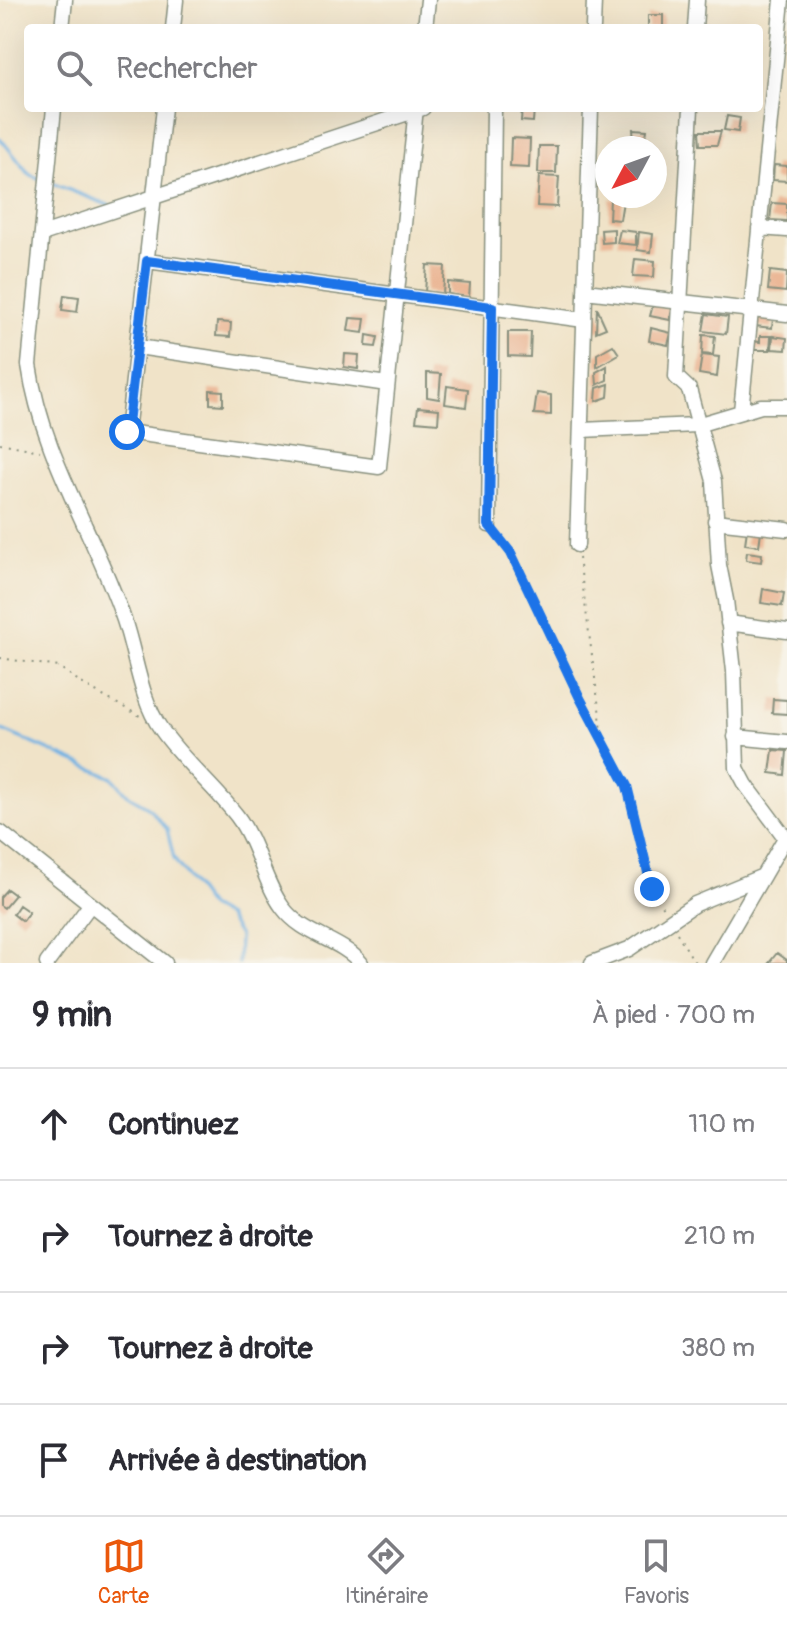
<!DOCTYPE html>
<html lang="fr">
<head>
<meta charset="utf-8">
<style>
	:root { --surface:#fff; --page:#f2f2f3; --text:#2b2b33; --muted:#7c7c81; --line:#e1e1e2; --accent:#ea580c }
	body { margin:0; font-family:Pangolin,sans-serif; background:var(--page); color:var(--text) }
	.compass { position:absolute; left:595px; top:136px; width:72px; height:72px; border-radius:50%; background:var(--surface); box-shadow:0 8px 32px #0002; rotate:229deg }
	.stop { position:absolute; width:24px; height:24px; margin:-18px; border:6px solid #1a73e8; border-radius:50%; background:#fff }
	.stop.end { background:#1a73e8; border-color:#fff; box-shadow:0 2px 8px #0008 }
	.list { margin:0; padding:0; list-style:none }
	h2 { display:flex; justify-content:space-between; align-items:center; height:104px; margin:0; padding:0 32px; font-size:34px }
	h2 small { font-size:26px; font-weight:400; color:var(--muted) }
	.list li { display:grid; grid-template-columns:52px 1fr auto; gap:24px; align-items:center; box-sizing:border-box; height:112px; padding:0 32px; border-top:2px solid var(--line) }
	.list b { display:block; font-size:30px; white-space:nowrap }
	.list em { font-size:26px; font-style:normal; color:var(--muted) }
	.icon { flex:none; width:44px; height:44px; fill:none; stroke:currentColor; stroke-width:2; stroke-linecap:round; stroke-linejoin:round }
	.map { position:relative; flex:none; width:787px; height:963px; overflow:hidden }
	.search { position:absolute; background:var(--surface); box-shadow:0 8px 32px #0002; left:24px; right:24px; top:24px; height:88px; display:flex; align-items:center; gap:20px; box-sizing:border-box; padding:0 28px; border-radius:8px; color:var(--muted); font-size:30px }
	.sheet { height:552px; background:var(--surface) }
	nav { display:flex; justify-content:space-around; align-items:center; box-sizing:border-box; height:112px; border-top:2px solid var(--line); background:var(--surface); font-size:22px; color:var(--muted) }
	nav a { display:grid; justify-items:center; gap:4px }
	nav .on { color:var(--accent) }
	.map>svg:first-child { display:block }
</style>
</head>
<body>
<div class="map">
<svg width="787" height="963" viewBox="0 0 787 963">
	<rect width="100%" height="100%" fill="#f7f3e8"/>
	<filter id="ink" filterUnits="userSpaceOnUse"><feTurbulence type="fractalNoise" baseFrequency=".0125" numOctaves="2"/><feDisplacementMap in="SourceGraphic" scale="16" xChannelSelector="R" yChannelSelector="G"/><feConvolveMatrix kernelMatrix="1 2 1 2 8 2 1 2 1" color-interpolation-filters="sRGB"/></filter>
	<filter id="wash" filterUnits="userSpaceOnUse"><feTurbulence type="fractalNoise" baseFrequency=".006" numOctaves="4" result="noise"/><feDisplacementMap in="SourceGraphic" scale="32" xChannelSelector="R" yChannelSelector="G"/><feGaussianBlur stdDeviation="1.8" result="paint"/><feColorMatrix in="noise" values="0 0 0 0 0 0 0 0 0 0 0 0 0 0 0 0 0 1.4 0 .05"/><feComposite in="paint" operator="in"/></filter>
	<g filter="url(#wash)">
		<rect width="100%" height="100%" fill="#f0e3c8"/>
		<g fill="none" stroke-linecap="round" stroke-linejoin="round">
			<!-- stream -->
			<path stroke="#6eb1e3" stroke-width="3" d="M 0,138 L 30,175 L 44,180
				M 51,183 L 111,206
				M 0,729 L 113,778 L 129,796 L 148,807 L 167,829 L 174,859 L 209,907 L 227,917 L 239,936 L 238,963"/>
		</g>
		<g id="blocks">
			<!-- building -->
			<path fill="#ebb897" d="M 648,15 L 663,15 L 663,28 L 648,28 Z
				M 522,108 L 534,109 L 533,122 L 521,121 Z
				M 727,116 L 740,118 L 738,132 L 724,130 Z
				M 633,129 L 647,130 L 644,148 L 634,140 Z
				M 699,131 L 721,131 L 717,145 L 700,145 Z
				M 511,138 L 530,139 L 529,168 L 510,167 Z
				M 539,146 L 557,146 L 556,173 L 538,173 Z
				M 774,165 L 787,166 L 787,181 L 773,180 Z
				M 539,176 L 559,177 L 557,207 L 537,206 Z
				M 610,199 L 623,201 L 620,220 L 609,219 Z
				M 772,203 L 787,204 L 787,221 L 770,220 Z
				M 614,229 L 614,242 L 602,243 L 601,230 Z
				M 620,230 L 636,232 L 636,245 L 617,243 Z
				M 639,232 L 653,234 L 651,252 L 637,250 Z
				M 635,259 L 655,261 L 654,277 L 633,276 Z
				M 427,265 L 445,266 L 443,294 L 425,292 Z
				M 770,271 L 787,273 L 786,292 L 768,290 Z
				M 448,282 L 470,284 L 469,298 L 448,294 Z
				M 64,295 L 79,297 L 77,312 L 62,310 Z
				M 653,305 L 672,308 L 670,320 L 650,316 Z
				M 597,308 L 606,328 L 596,332 Z
				M 706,314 L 728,317 L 726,334 L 703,331 Z
				M 756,316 L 773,318 L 772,328 L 755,326 Z
				M 350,318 L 365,319 L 363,333 L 348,331 Z
				M 217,322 L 231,323 L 230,337 L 216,336 Z
				M 651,328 L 671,333 L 668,345 L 649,341 Z
				M 508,332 L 531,332 L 530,357 L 508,356 Z
				M 367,335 L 378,337 L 376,347 L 366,346 Z
				M 703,335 L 715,336 L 713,355 L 702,354 Z
				M 760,336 L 771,336 L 770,350 L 753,350 L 753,341 L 760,342 Z
				M 773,336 L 787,338 L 786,350 L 772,349 Z
				M 613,345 L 619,354 L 597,367 L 597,354 Z
				M 345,354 L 359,355 L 358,369 L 344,367 Z
				M 702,355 L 719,357 L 717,377 L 699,374 Z
				M 607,366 L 607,380 L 597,385 L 596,372 Z
				M 427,373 L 441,374 L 439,399 L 427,397 Z
				M 609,384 L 608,397 L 596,401 L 597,388 Z
				M 447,386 L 468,389 L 466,407 L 445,404 Z
				M 210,390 L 223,391 L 223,405 L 210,404 Z
				M 537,393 L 551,395 L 551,415 L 534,414 Z
				M 418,407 L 439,409 L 438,423 L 416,421 Z
				M 747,530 L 761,532 L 759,546 L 745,544 Z
				M 747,552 L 762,554 L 761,562 L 746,560 Z
				M 763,589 L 784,593 L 782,606 L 761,603 Z
				M 773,699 L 787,700 L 787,714 L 772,713 Z
				M 773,750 L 787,751 L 785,775 L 770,773 Z
				M 7,889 L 15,895 L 4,908 L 0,905 L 0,897 Z
				M 19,905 L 29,912 L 22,921 L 13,914 Z
				M 777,953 L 787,960 L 787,963 L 769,963 Z"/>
		</g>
	</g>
	<g filter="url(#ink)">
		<use href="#blocks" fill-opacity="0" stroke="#88907e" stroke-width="2"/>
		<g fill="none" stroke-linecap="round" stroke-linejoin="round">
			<!-- minor casing -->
			<g stroke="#88907e" stroke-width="17">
				<path id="minor" d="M 62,28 L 65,0
					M 173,28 L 176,0
					M 425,28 L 428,0
					M 593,28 L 594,0
					M 695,28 L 697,0
					M 54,108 L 29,365 C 42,456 95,534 124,620 C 136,655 140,699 161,729 C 183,761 214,786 237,816 C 258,844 263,881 283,908 C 304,936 339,938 361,963
					M 164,108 L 127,432 L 379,467 L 416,108
					M 691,108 L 676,377 L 689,389 L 714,481 L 719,565 L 726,600 L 734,671 L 737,768 L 746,785 L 787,840
					M 759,228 L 787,230
					M 42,234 L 423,108
					M 147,261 L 584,320
					M 585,291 L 787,314
					M 138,347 L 387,384
					M 741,411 L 782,0
					M 581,430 L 697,425 L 761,406 L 787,406
					M 715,521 L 787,529
					M 489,525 L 494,108
					M 577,545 L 591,108
					M 728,623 L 787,631
					M 735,737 L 787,742
					M 0,832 L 165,963
					M 47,963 L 90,905
					M 592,963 L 629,949 L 695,904 L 763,876
					M 712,963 L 785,838"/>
			</g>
			<!-- path -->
			<path stroke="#88907e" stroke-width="2" stroke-dasharray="2 6" stroke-linecap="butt" d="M 0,443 L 40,451
				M 497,535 L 511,553 L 580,698 L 627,786 L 652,889 L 664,910
				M 579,558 L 603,738
				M 0,658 L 59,667 L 90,689 L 140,716
				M 677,933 L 695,963"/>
			<!-- minor -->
			<use href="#minor" stroke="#fff" stroke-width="14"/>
		</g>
	</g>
	<g fill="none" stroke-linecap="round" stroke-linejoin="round" filter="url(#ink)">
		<!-- route -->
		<path stroke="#1a73e8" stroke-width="10" d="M 127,432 L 147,261 L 492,307 L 489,525 L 511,553 L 580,698 L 627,786 L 652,889"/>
	</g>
</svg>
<svg class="compass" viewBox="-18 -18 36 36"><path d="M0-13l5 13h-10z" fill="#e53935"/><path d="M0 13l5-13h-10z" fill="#7c7c81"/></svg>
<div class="stop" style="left:127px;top:432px"></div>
<div class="stop end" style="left:652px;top:889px"></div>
<div class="search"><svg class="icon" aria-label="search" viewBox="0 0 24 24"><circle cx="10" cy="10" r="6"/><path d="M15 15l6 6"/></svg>Rechercher</div>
</div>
<section class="sheet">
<h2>9 min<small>À pied · 700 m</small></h2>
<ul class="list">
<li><svg class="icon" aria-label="ahead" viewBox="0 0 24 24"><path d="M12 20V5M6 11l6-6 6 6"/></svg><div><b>Continuez</b></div><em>110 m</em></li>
<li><svg class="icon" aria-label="right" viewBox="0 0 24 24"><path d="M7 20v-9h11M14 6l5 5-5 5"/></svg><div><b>Tournez à droite</b></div><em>210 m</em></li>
<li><svg class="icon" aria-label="right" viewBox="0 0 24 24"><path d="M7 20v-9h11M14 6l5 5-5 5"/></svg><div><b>Tournez à droite</b></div><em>380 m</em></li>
<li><svg class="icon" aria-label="arrive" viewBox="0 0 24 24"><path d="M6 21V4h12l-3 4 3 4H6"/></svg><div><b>Arrivée à destination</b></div></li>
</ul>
</section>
<nav>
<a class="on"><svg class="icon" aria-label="map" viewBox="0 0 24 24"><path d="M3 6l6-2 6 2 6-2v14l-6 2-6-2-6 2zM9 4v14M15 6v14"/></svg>Carte</a>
<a><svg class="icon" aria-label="directions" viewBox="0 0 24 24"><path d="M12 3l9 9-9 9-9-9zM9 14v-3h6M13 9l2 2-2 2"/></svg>Itinéraire</a>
<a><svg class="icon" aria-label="saved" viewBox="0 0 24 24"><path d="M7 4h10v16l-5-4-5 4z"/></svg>Favoris</a>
</nav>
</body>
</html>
